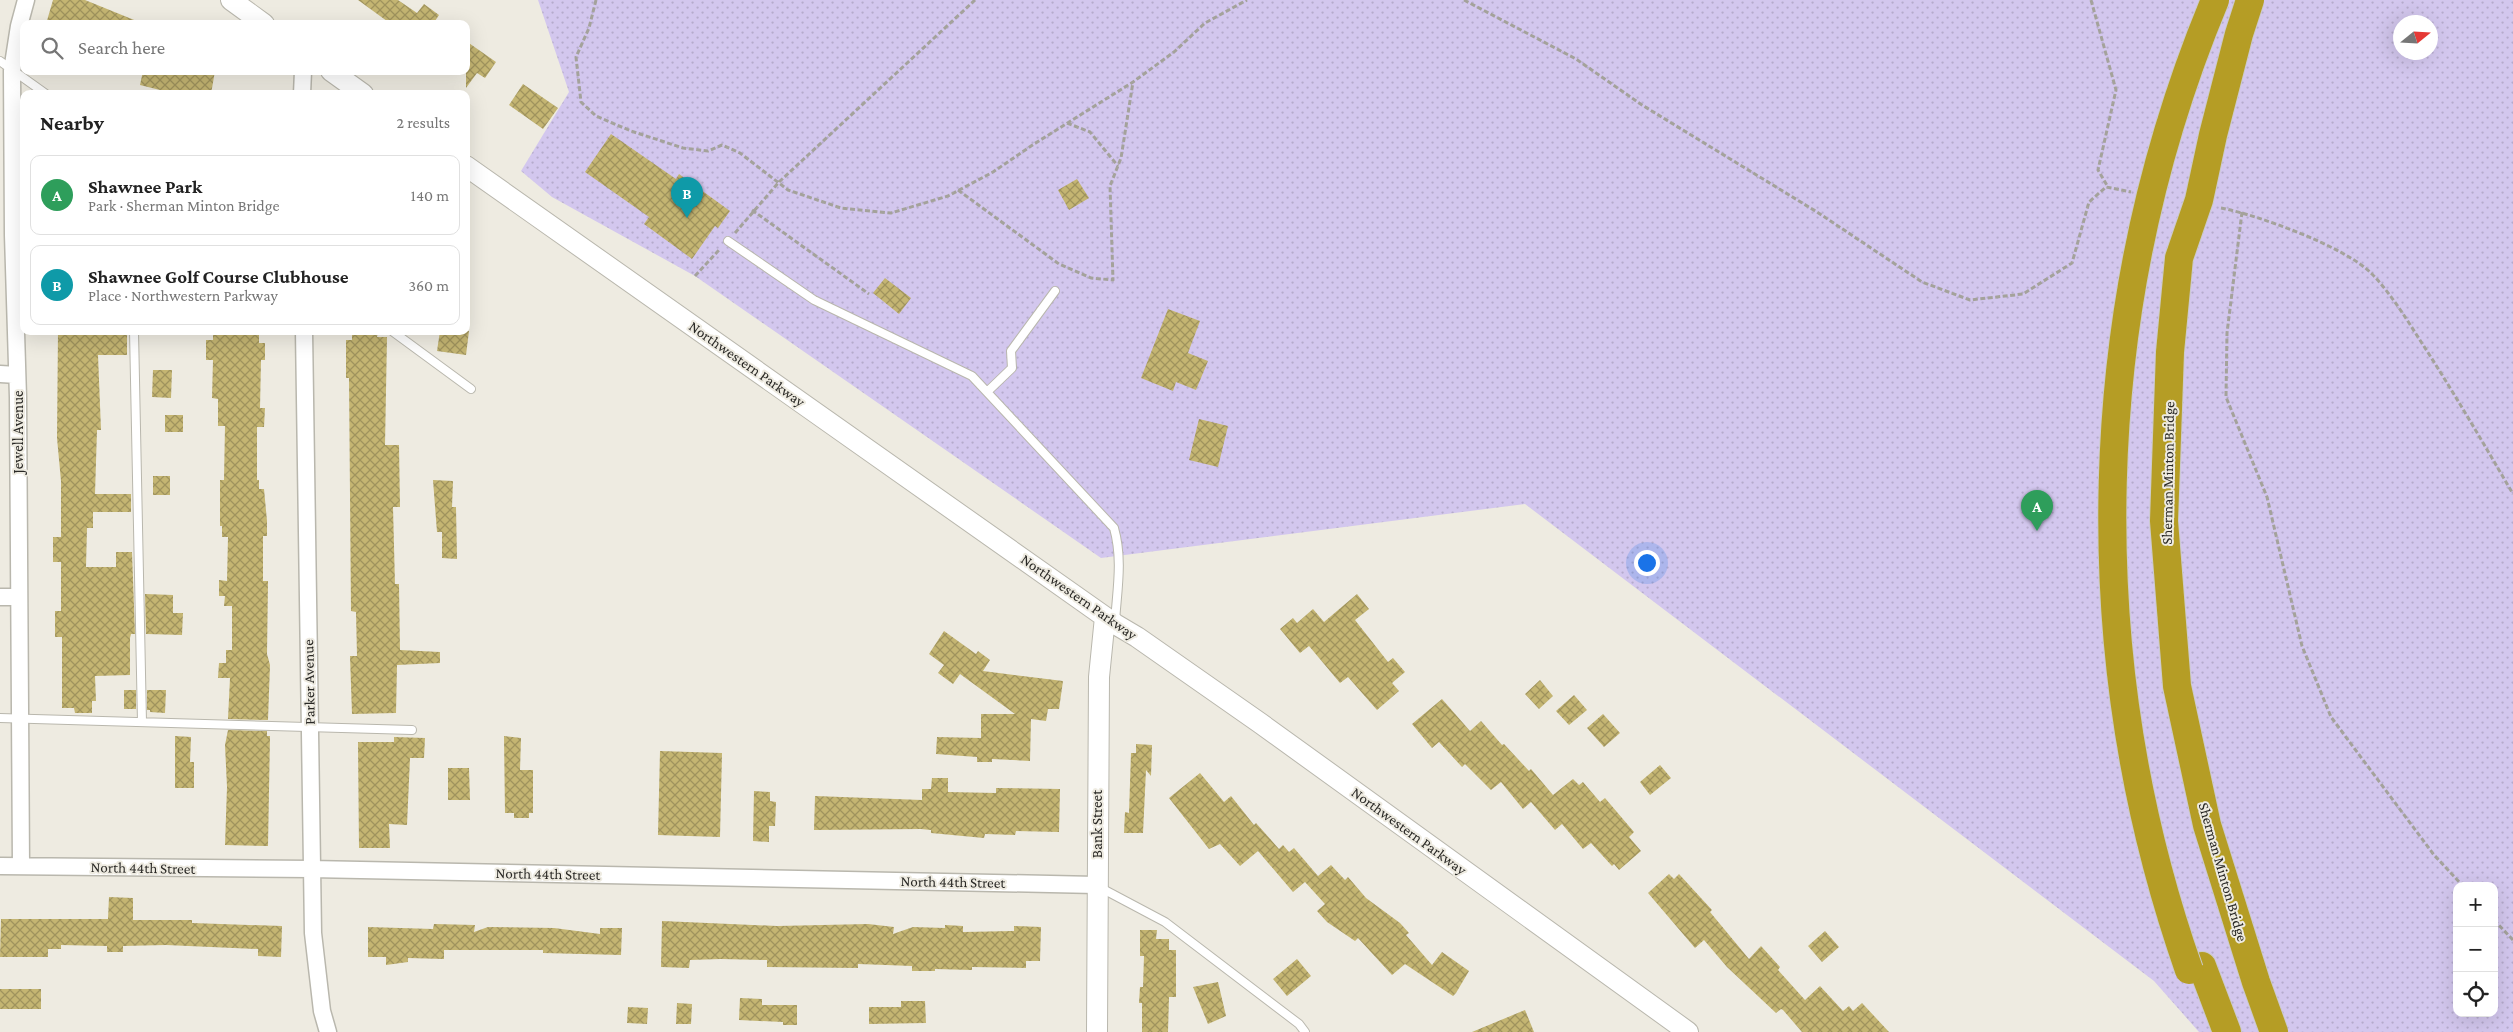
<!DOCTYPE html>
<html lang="en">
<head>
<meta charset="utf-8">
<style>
	:root { --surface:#fff; --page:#f6f6f6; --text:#222; --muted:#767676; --line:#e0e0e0; --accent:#7c3aed }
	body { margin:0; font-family:"Crimson Pro",serif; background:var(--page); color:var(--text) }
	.controls { position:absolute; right:15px; bottom:15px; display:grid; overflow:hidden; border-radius:10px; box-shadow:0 5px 20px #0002 }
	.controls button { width:45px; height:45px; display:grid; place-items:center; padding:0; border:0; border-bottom:1px solid var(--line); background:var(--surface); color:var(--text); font:25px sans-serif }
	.compass { position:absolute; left:2393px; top:15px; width:45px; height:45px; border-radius:50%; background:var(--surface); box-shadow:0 5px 20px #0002; rotate:72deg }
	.you { position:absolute; left:1646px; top:562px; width:18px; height:18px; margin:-12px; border:4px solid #fff; border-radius:50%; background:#1a73e8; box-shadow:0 0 0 8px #1a73e833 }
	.badge { display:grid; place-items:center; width:32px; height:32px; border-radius:50%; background:var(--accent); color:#fff; font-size:16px; font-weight:700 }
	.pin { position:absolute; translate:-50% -41px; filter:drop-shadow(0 1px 2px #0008) }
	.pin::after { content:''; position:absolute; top:26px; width:18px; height:15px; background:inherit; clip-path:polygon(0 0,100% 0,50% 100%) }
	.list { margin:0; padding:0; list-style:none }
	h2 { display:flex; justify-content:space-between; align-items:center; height:65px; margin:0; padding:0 20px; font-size:21px }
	h2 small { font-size:16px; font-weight:400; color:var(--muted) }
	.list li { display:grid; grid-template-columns:32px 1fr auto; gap:15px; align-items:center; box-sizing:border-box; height:80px; margin:0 10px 10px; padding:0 10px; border:1px solid var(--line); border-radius:10px }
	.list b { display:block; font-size:19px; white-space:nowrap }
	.list p { margin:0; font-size:16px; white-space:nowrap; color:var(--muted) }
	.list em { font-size:16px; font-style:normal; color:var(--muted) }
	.icon { flex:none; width:28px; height:28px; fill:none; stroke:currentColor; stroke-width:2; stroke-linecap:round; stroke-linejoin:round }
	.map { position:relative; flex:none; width:2513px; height:1032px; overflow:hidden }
	.search { position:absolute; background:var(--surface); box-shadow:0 5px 20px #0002; left:20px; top:20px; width:450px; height:55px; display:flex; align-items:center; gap:12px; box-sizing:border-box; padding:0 18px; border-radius:10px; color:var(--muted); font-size:19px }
	.panel { position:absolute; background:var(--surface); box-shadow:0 5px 20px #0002; left:20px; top:90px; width:450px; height:245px; border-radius:10px }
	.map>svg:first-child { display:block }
</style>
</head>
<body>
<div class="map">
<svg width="2513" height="1032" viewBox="0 0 2513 1032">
	<defs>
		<pattern id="grass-dots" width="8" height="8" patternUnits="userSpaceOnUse" patternTransform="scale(1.25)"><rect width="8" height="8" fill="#d3c7ee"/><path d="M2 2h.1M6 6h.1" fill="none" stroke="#b5abcc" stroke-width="1.8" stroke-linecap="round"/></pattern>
		<pattern id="building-cross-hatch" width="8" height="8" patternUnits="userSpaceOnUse" patternTransform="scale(1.25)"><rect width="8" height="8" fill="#c4b572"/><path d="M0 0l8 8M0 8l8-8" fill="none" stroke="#9f935d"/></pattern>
	</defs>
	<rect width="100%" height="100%" fill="#eeebe1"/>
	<!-- grass -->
	<path fill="url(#grass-dots)" fill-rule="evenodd" d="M 538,0 L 2513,0 L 2513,1032 L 2199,1032 L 2154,981 L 1525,504 L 1101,558 L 695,276 L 552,197 L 521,171 L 569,92 ZM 2400,22 L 2430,22 L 2430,52 L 2400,52 ZM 2457,886 L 2494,886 L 2494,1013 L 2457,1013 Z"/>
	<!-- building -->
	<path fill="url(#building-cross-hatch)" d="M 53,0 L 85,0 L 144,24 L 46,24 Z
		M 358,0 L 398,0 L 417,13 L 424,4 L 439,15 L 433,24 L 391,24 Z
		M 466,41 L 496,62 L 485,78 L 477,73 L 466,88 Z
		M 143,71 L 215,71 L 211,94 L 176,94 L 140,85 Z
		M 523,84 L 558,108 L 543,129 L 509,105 Z
		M 611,134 L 676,179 L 679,174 L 730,211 L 718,228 L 715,226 L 692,259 L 644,224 L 649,217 L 585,172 Z
		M 1077,179 L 1089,198 L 1069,210 L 1058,190 Z
		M 885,278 L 911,298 L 899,314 L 873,293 Z
		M 1168,309 L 1200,321 L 1188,353 L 1208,361 L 1196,390 L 1176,382 L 1173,391 L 1141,378 Z
		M 58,331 L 127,331 L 127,355 L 98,355 L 101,430 L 97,430 L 95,494 L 131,494 L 131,512 L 93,512 L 93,528 L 87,528 L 86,567 L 116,567 L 116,552 L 132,552 L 135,634 L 131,634 L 130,638 L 130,675 L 95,676 L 96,701 L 92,701 L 92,713 L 75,713 L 74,708 L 62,708 L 62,637 L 55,637 L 55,611 L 61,611 L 61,562 L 53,562 L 53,537 L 61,537 L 61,481 L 57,438 Z
		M 440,331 L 469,331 L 466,355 L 437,351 Z
		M 213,333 L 259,333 L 259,343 L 265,343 L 265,360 L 261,360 L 260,408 L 265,408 L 264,427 L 257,427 L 257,480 L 259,480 L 259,489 L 264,489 L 267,521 L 267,536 L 263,536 L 263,581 L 268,581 L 267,654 L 270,665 L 268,720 L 228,719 L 230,678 L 218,678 L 219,663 L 226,663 L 226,650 L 232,650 L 232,606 L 224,606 L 225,596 L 219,596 L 219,580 L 227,581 L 228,537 L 222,537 L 222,526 L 220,526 L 220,480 L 224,480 L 225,426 L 218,426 L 218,399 L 212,398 L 213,360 L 206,360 L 206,340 L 213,340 Z
		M 352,333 L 378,333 L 377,337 L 387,337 L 385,445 L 399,445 L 400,507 L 393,507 L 395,584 L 399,584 L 400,650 L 440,652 L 440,663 L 397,665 L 396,713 L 352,714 L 350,656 L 357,656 L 356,612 L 351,611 L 349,378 L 346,378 L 346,340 L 352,340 Z
		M 153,370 L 172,370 L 171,398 L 152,397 Z
		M 165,415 L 183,415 L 183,432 L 165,432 Z
		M 1199,419 L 1228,426 L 1218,467 L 1189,460 Z
		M 153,476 L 170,476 L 170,495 L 153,495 Z
		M 433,480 L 453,481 L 452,507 L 456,507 L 457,559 L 442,558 L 442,532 L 437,532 Z
		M 145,594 L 173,595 L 173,613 L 183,613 L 182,635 L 146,634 Z
		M 1357,594 L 1369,609 L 1355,620 L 1388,662 L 1393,658 L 1405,672 L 1392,683 L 1399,691 L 1377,710 L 1348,677 L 1340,683 L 1309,646 L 1300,653 L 1280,629 L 1293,618 L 1297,623 L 1313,609 L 1324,622 Z
		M 944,631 L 976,654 L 978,651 L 990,660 L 983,671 L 1063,681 L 1059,709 L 1048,709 L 1046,721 L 1031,719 L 1030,761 L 992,759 L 992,762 L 977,762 L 977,757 L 936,754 L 937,737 L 981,738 L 981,714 L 1015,714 L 960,674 L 953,684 L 938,673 L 944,665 L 929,654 Z
		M 1540,680 L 1553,696 L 1539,709 L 1525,694 Z
		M 124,690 L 136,690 L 136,709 L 124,709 Z
		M 147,690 L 166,690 L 165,713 L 150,712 L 150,710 L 147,710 Z
		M 1574,695 L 1587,710 L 1569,725 L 1556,711 Z
		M 1442,699 L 1470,731 L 1481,721 L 1502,745 L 1504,744 L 1529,771 L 1531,769 L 1553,795 L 1573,779 L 1579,785 L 1583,782 L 1600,802 L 1605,798 L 1634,832 L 1629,837 L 1641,851 L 1619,870 L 1614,864 L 1612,866 L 1591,843 L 1583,849 L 1562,824 L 1555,830 L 1531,802 L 1523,809 L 1501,782 L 1491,790 L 1465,764 L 1462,767 L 1439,742 L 1432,748 L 1412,724 Z
		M 1603,714 L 1620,733 L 1604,747 L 1587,728 Z
		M 228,730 L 267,731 L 267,736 L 270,736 L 268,846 L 225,845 L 227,787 L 225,745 Z
		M 175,736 L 191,737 L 190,762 L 194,762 L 194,788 L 175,788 Z
		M 504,736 L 521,738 L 520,770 L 533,770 L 533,813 L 529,813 L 529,818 L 514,818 L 514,813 L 505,813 Z
		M 394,737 L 425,738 L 424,758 L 410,758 L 407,825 L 389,824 L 390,848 L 359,848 L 358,742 L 394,742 Z
		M 1136,744 L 1152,745 L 1151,776 L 1146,770 L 1143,833 L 1124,833 L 1125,812 L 1129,813 L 1131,753 L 1136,753 Z
		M 660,751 L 722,753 L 720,837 L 658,835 Z
		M 1660,765 L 1671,778 L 1650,795 L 1640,782 Z
		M 448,768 L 469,768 L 470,800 L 448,800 Z
		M 1200,773 L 1224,802 L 1231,796 L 1254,825 L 1256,823 L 1279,849 L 1283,845 L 1289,852 L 1294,848 L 1318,876 L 1331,865 L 1345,880 L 1348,877 L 1366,898 L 1400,923 L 1409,933 L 1406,935 L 1432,965 L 1442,952 L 1469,971 L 1456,993 L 1453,996 L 1405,964 L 1392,975 L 1358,938 L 1355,941 L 1327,922 L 1317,911 L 1325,904 L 1305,882 L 1293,892 L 1258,851 L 1240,866 L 1220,844 L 1209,849 L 1169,798 Z
		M 932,778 L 948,778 L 948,792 L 996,793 L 996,788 L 1060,789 L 1059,832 L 1016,831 L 1015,835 L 985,834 L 984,838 L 931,833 L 931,830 L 921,829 L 814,830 L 815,796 L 922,800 L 922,789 L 931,789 Z
		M 754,791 L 770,792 L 770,801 L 776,802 L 775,826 L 769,826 L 769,842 L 753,841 Z
		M 1669,874 L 1674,879 L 1679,874 L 1712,910 L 1710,912 L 1749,959 L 1761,946 L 1780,967 L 1778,970 L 1805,1000 L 1820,986 L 1843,1011 L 1849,1006 L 1853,1011 L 1862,1003 L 1889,1032 L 1802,1032 L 1783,1010 L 1781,1009 L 1776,1013 L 1727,967 L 1704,940 L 1695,948 L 1648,893 Z
		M 109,897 L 133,898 L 133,920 L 192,920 L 192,923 L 282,926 L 281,957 L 258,956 L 258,949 L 166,945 L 123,946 L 123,952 L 107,952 L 107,946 L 61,945 L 61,949 L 48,949 L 48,957 L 0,957 L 1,919 L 108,919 Z
		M 662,921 L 777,926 L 868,924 L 894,927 L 893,934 L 913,927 L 945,928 L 945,925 L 963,926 L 963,932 L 1014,931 L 1014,926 L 1041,927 L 1040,961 L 1026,961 L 1026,968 L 972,967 L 972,970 L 935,969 L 935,971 L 912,971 L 912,966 L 886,965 L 858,964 L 858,968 L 767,967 L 767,960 L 721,959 L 690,960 L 689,968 L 661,967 Z
		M 434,924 L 475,925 L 474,932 L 488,927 L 554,928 L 600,934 L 600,928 L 622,928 L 621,955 L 543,953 L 543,950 L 444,950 L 444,959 L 408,958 L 408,962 L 386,965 L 386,957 L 368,957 L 368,927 L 433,929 Z
		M 1140,930 L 1157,930 L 1156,939 L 1169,939 L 1169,950 L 1176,950 L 1176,997 L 1169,997 L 1168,1032 L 1142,1032 L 1142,1003 L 1139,1003 L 1140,987 L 1143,987 L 1144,956 L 1140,956 Z
		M 1825,931 L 1839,947 L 1822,962 L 1808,946 Z
		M 1297,959 L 1311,976 L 1287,996 L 1273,979 Z
		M 1218,982 L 1226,1016 L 1208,1024 L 1193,987 Z
		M 0,989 L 41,989 L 41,1009 L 0,1009 Z
		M 740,998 L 762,999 L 762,1005 L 797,1005 L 797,1025 L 783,1025 L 783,1022 L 739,1020 Z
		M 901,1001 L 925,1001 L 926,1023 L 869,1024 L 869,1007 L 901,1007 Z
		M 677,1003 L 692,1004 L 691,1024 L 676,1024 Z
		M 628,1007 L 648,1008 L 647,1024 L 627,1023 Z
		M 1525,1010 L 1534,1032 L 1472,1032 Z"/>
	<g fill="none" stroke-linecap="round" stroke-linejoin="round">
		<!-- service casing -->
		<g stroke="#b9b7ad" stroke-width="10">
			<path id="service" d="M 0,61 L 46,94
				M 728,241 L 814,300 L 972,376 L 1114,528 C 1123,560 1117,590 1115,622
				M 134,331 L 142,722
				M 392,331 L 471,389
				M 987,392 L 1012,368 L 1011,351 L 1055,291
				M 0,718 L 412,730
				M 1099,887 L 1165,922 L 1299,1024 L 1305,1032"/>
		</g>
		<!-- minor casing -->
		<g stroke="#b9b7ad" stroke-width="19">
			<path id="minor" d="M 302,94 L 303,71
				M 304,331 L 313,933 L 322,1011 L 328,1032
				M 0,374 L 17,375
				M 0,597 L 18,597
				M 0,866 L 311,869 L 1096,885
				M 21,866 L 18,397 L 13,235 L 12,71 L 19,26 L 26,0"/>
		</g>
		<!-- tertiary casing -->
		<g stroke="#b9b7ad" stroke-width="22">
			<path id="tertiary" d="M 231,0 L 264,24
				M 331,71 L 363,94
				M 466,166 L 1115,624 L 1137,637 L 1260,723 L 1688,1032
				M 1097,1032 L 1099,677 L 1105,617"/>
		</g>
		<!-- motorway casing -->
		<g stroke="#cccbcb" stroke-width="30">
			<path id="motorway" d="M 2202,966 L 2227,1032"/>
		</g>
		<!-- path -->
		<path stroke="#a4a29b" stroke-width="3" stroke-dasharray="5 2.5" stroke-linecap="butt" d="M 596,0 L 589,28 L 576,57 L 581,102 L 596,116 L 631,131 L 683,148 L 708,151 L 722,145 L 740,153 L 788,190 L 841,208 L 891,213 L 948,196 L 993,172 L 1034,144 L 1133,82 L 1174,52 L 1205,23 L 1247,0
			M 1464,0 L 1576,59 L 1642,105 L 1817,212 L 1922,282 L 1970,300 L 2023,294 L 2072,263 L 2089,202 L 2106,187 L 2131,192
			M 2091,0 L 2116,90 L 2098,170 L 2108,187
			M 1067,123 L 1090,132 L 1118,166
			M 958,190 L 1059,264 L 1091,278 L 1113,280 L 1110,186 L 1121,158 L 1133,82
			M 2221,208 C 2258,215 2346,247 2372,274 C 2394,297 2410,325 2427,351 C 2457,398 2485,446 2513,494
			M 752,210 L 869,294
			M 2242,212 L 2227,333 L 2226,397 L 2267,497 L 2302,646 L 2331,717 L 2434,855 L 2463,886
			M 735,233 L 779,182 L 975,0
			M 695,276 L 719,250
			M 2494,920 L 2513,940"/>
		<!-- service -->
		<use href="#service" stroke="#fff" stroke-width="8"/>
		<!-- minor -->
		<use href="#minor" stroke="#fff" stroke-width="16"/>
		<!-- tertiary -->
		<use href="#tertiary" stroke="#fff" stroke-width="20"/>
		<!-- motorway -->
		<use href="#motorway" stroke="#b59d25" stroke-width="28"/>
		<!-- motorway-bridge casing -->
		<g stroke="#cccbcb" stroke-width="30" stroke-linecap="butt">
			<path id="motorway-bridge" d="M 2250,0 L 2239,34 L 2213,135 L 2199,200 L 2179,258 L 2170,352 L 2164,521 L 2177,686 L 2207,825 L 2256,982 L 2274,1032
				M 2189,970 C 2079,656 2087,307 2215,0"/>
		</g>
		<!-- motorway-bridge -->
		<use href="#motorway-bridge" stroke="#b59d25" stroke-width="28"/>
	</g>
	<g text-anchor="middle" stroke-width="4" stroke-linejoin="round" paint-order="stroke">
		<!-- street labels -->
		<g font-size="15" fill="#292825" stroke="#eeebe1">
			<text transform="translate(747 364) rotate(35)" y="5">Northwestern Parkway</text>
			<text transform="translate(18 432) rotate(-90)" y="5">Jewell Avenue</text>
			<text transform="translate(2168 473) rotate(-89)" y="5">Sherman Minton Bridge</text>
			<text transform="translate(1079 597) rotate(35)" y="5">Northwestern Parkway</text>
			<text transform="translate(309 682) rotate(-91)" y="5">Parker Avenue</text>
			<text transform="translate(1097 824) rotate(-90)" y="5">Bank Street</text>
			<text transform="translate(1409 831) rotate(36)" y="5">Northwestern Parkway</text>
			<text transform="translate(143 868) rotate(1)" y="5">North 44th Street</text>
			<text transform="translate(2223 872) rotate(74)" y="5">Sherman Minton Bridge</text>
			<text transform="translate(548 874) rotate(1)" y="5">North 44th Street</text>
			<text transform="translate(953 882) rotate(1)" y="5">North 44th Street</text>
		</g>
	</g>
</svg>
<div class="controls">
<button>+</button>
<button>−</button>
<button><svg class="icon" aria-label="locate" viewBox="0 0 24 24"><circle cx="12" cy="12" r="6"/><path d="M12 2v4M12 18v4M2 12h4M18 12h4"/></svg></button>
</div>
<svg class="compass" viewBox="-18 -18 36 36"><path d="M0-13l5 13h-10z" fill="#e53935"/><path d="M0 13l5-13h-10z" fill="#767676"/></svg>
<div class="you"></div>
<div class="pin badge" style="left:2037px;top:531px;background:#2e9e5b">A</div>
<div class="pin badge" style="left:687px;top:218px;background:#0f9aa8">B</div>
<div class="search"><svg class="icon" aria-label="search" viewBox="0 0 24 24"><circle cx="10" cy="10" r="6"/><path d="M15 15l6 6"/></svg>Search here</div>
<section class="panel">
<h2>Nearby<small>2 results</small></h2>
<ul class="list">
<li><span class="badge" style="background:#2e9e5b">A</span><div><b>Shawnee Park</b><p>Park · Sherman Minton Bridge</p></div><em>140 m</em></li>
<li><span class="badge" style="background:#0f9aa8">B</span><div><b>Shawnee Golf Course Clubhouse</b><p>Place · Northwestern Parkway</p></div><em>360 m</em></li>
</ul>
</section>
</div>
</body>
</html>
